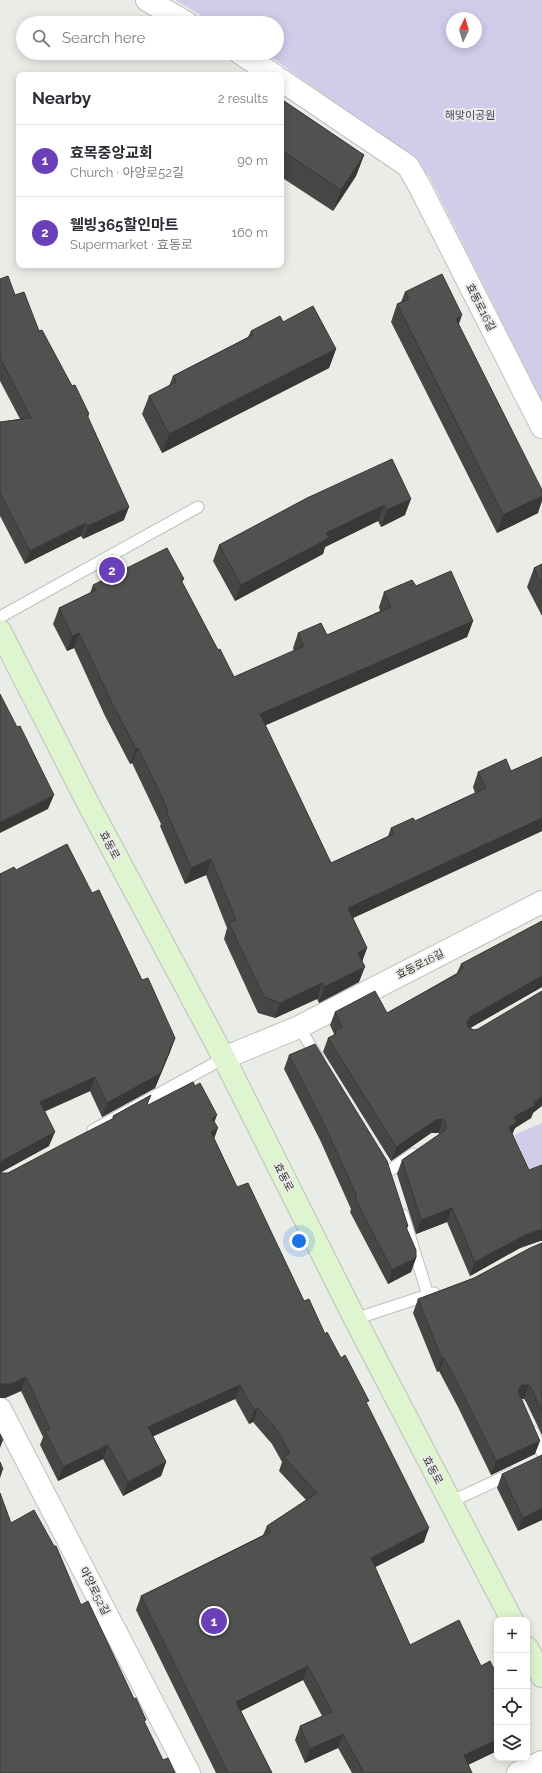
<!DOCTYPE html>
<html lang="en">
<head>
<meta charset="utf-8">
<style>
	:root { --surface:#fff; --page:#f7f7f7; --text:#2b2b33; --muted:#7c7c81; --line:#e1e1e2; --accent:#6a40b8 }
	body { margin:0; font-family:Raleway,"Noto Sans KR",sans-serif; background:var(--page); color:var(--text) }
	.controls { position:absolute; right:12px; bottom:12px; display:grid; overflow:hidden; border-radius:8px; box-shadow:0 2px 10px #0003 }
	.controls button { width:36px; height:36px; display:grid; place-items:center; padding:0; border:0; border-bottom:1px solid var(--line); background:var(--surface); color:var(--text); font:20px sans-serif }
	.compass { position:absolute; left:446px; top:12px; width:36px; height:36px; border-radius:50%; background:var(--surface); box-shadow:0 2px 10px #0003; rotate:5deg }
	.you { position:absolute; left:299px; top:1241px; width:14px; height:14px; margin:-10px; border:3px solid #fff; border-radius:50%; background:#1a73e8; box-shadow:0 0 0 6px #1a73e833 }
	.badge { display:grid; place-items:center; width:26px; height:26px; border-radius:50%; background:var(--accent); color:#fff; font-size:13px; font-weight:700 }
	.pin { position:absolute; translate:-50% -50%; border:2px solid #fff; box-shadow:0 1px 4px #0006 }
	.list { margin:0; padding:0; list-style:none }
	h2 { display:flex; justify-content:space-between; align-items:center; height:52px; margin:0; padding:0 16px; font-size:17px }
	h2 small { font-size:13px; font-weight:400; color:var(--muted) }
	.list li { display:grid; grid-template-columns:26px 1fr auto; gap:12px; align-items:center; box-sizing:border-box; height:72px; padding:0 16px; border-top:1px solid var(--line) }
	.list b { display:block; font-size:15px; white-space:nowrap }
	.list p { margin:0; font-size:13px; white-space:nowrap; color:var(--muted) }
	.list em { font-size:13px; font-style:normal; color:var(--muted) }
	.icon { flex:none; width:22px; height:22px; fill:none; stroke:currentColor; stroke-width:2; stroke-linecap:round; stroke-linejoin:round }
	.map { position:relative; flex:none; width:542px; height:1773px; overflow:hidden }
	.search { position:absolute; background:var(--surface); box-shadow:0 2px 10px #0003; left:16px; top:16px; width:268px; height:44px; display:flex; align-items:center; gap:10px; box-sizing:border-box; padding:0 14px; border-radius:22px; color:var(--muted); font-size:15px }
	.panel { position:absolute; background:var(--surface); box-shadow:0 2px 10px #0003; left:16px; top:72px; width:268px; height:196px; border-radius:8px }
	.map>svg:first-child { display:block }
</style>
</head>
<body>
<div class="map">
<svg width="542" height="1773" viewBox="0 0 542 1773">
	<rect width="100%" height="100%" fill="#eaece8"/>
	<!-- green -->
	<path fill="#d2cceb" fill-rule="evenodd" d="M 175,0 L 542,0 L 542,402 L 429,176 L 369,126 L 265,53 L 277,53 L 277,23 L 214,23 ZM 452,18 L 476,18 L 476,42 L 452,42 Z
		M 542,1123 L 542,1172 L 533,1177 L 514,1135 Z"/>
	<g fill="none" stroke-linecap="round" stroke-linejoin="round">
		<!-- lane casing -->
		<g stroke="#bec0bc" stroke-width="13">
			<path id="lane" d="M 0,617 L 198,507
				M 299,1027 L 318,1058
				M 93,1130 L 224,1058
				M 389,1171 L 413,1154
				M 403,1215 L 428,1295
				M 355,1319 L 434,1293
				M 533,1432 L 542,1452
				M 450,1502 L 513,1473"/>
		</g>
		<!-- street casing -->
		<g stroke="#bec0bc" stroke-width="24">
			<path id="street" d="M 147,0 L 187,23
				M 240,53 L 274,75
				M 281,80 L 408,166 L 420,187 L 542,427
				M 224,1058 L 299,1027 L 542,902
				M 0,1409 L 189,1773
				M 518,1773 L 542,1762"/>
		</g>
		<!-- secondary casing -->
		<g stroke="#bec0bc" stroke-width="24">
			<path id="secondary" d="M 0,631 L 90,807 L 224,1058 L 355,1319 L 512,1620
				M 527,1648 L 542,1676"/>
		</g>
		<!-- lane -->
		<use href="#lane" stroke="#fff" stroke-width="11"/>
		<!-- street -->
		<use href="#street" stroke="#fff" stroke-width="22"/>
		<!-- secondary -->
		<use href="#secondary" stroke="#dff5cf" stroke-width="22"/>
	</g>
	<!-- wall -->
	<path fill="#444743" d="M 281,99 L 364,155 L 356,176 L 333,211 L 281,177 Z
		M 0,279 L 15,295 L 39,331 L 89,414 L 88,418 L 124,520 L 83,539 L 81,536 L 25,564 L 0,516 L 0,422 L 20,419 L 0,381 Z
		M 405,292 L 459,325 L 538,513 L 497,533 L 391,322 L 397,304 L 401,302 Z
		M 283,322 L 336,349 L 329,368 L 162,453 L 142,414 L 149,396 L 169,386 L 173,376 L 248,337 L 251,331 Z
		M 392,459 L 405,515 L 381,527 L 378,521 L 325,547 L 323,554 L 235,601 L 213,561 L 219,545 Z
		M 542,564 L 542,616 L 527,587 L 534,568 Z
		M 184,579 L 182,582 L 218,650 L 234,677 L 294,651 L 293,648 L 298,633 L 327,635 L 380,611 L 379,607 L 384,592 L 416,586 L 473,621 L 467,637 L 265,725 L 331,863 L 388,836 L 391,828 L 415,821 L 475,793 L 473,787 L 478,772 L 511,771 L 542,831 L 353,918 L 367,948 L 362,962 L 359,982 L 319,1003 L 317,999 L 275,1018 L 258,1013 L 224,939 L 227,928 L 206,875 L 185,884 L 160,826 L 161,824 L 132,763 L 130,764 L 105,716 L 74,648 L 67,651 L 53,624 L 59,608 L 90,593 L 93,585 Z
		M 16,870 L 92,893 L 175,1038 L 170,1052 L 155,1088 L 102,1117 L 90,1091 L 45,1111 L 49,1146 L 1,1172 L 2,1173 L 8,1173 L 112,1120 L 113,1116 L 151,1095 L 147,1106 L 195,1086 L 214,1122 L 214,1138 L 237,1187 L 304,1301 L 325,1334 L 367,1405 L 424,1542 L 375,1567 L 410,1645 L 481,1666 L 497,1675 L 497,1751 L 468,1765 L 472,1773 L 352,1773 L 338,1748 L 305,1763 L 295,1740 L 300,1726 L 322,1716 L 303,1680 L 241,1711 L 272,1773 L 216,1773 L 136,1610 L 141,1596 L 263,1535 L 267,1526 L 306,1500 L 279,1471 L 282,1462 L 272,1444 L 253,1422 L 249,1424 L 235,1399 L 153,1436 L 166,1462 L 161,1476 L 123,1496 L 103,1459 L 58,1481 L 40,1445 L 43,1437 L 21,1391 L 5,1398 L 0,1398 L 0,874 Z
		M 542,921 L 542,987 L 470,1028 L 533,1113 L 531,1118 L 515,1128 L 512,1134 L 540,1241 L 520,1248 L 470,1276 L 447,1222 L 416,1234 L 397,1174 L 402,1160 L 440,1134 L 438,1133 L 431,1133 L 391,1161 L 323,1052 L 328,1038 L 333,1036 L 334,1034 L 330,1025 L 335,1012 L 387,1013 L 457,973 L 461,964 Z
		M 289,1055 L 408,1226 L 407,1229 L 416,1258 L 411,1272 L 388,1284 L 350,1212 L 351,1209 L 320,1140 L 284,1069 Z
		M 542,1243 L 542,1435 L 526,1402 L 524,1399 L 521,1399 L 535,1454 L 491,1475 L 458,1407 L 439,1371 L 437,1372 L 413,1313 L 418,1299 L 474,1278 Z
		M 502,1474 L 542,1520 L 518,1531 L 497,1488 Z"/>
	<!-- shaded-wall -->
	<path fill="#373937" d="M 364,155 L 356,176 L 333,211 L 341,190 Z
		M 462,315 L 456,333 L 456,319 Z
		M 336,349 L 329,368 L 162,453 L 169,434 Z
		M 542,496 L 542,501 L 538,513 L 497,533 L 503,515 Z
		M 411,499 L 405,515 L 381,527 L 387,510 Z
		M 384,505 L 378,521 L 325,547 L 323,554 L 235,601 L 241,585 L 326,533 Z
		M 129,507 L 124,520 L 83,539 L 88,526 Z
		M 86,523 L 81,536 L 25,564 L 30,551 Z
		M 473,621 L 467,637 L 255,730 L 260,714 Z
		M 79,633 L 74,648 L 67,651 L 72,636 Z
		M 138,748 L 132,763 L 130,764 L 136,749 Z
		M 54,795 L 48,809 L 0,833 L 0,822 Z
		M 542,818 L 542,831 L 342,923 L 348,908 Z
		M 211,859 L 206,875 L 185,884 L 191,868 Z
		M 367,948 L 361,964 L 358,953 Z
		M 365,967 L 359,982 L 319,1003 L 324,987 Z
		M 542,976 L 542,987 L 465,1031 L 467,1023 L 470,1017 Z
		M 322,983 L 317,999 L 275,1018 L 280,1003 Z
		M 175,1038 L 170,1052 L 155,1088 L 102,1117 L 107,1103 Z
		M 95,1077 L 90,1091 L 35,1116 L 40,1102 Z
		M 542,1096 L 542,1106 L 533,1113 L 531,1118 L 515,1128 L 512,1135 L 509,1127 L 514,1117 Z
		M 217,1115 L 212,1129 L 212,1118 Z
		M 443,1119 L 438,1133 L 431,1133 L 391,1161 L 396,1147 L 436,1120 Z
		M 218,1128 L 213,1142 L 211,1132 Z
		M 55,1132 L 49,1146 L 0,1173 L 0,1163 L 2,1161 Z
		M 452,1208 L 447,1222 L 416,1234 L 421,1220 Z
		M 542,1229 L 542,1241 L 540,1241 L 520,1248 L 470,1276 L 475,1262 L 525,1235 Z
		M 416,1258 L 411,1272 L 388,1284 L 392,1270 Z
		M 444,1358 L 439,1371 L 437,1372 L 442,1359 Z
		M 26,1377 L 21,1391 L 5,1398 L 0,1398 L 0,1384 Z
		M 240,1385 L 235,1399 L 143,1441 L 148,1427 Z
		M 522,1385 L 529,1385 L 524,1399 L 517,1399 L 518,1391 Z
		M 258,1408 L 253,1422 L 249,1424 L 254,1410 Z
		M 3,1440 L 0,1448 L 0,1441 Z
		M 540,1441 L 535,1454 L 491,1475 L 496,1461 Z
		M 108,1445 L 103,1459 L 58,1481 L 63,1467 Z
		M 166,1462 L 161,1476 L 123,1496 L 128,1482 Z
		M 3,1469 L 0,1478 L 0,1470 Z
		M 542,1508 L 542,1520 L 518,1531 L 523,1518 Z
		M 429,1528 L 424,1542 L 366,1572 L 371,1558 Z
		M 308,1666 L 303,1680 L 231,1716 L 236,1702 Z
		M 529,1724 L 527,1731 L 527,1726 Z
		M 343,1734 L 338,1748 L 305,1763 L 310,1749 Z
		M 497,1740 L 497,1751 L 459,1769 L 464,1755 Z"/>
	<!-- building -->
	<path fill="#4f524e" stroke="#373937" d="M 281,99 L 364,155 L 341,190 L 281,150 Z
		M 442,274 L 462,315 L 456,319 L 542,490 L 542,496 L 503,515 L 397,304 L 409,299 L 405,292 Z
		M 8,276 L 15,295 L 24,292 L 39,331 L 42,330 L 72,386 L 75,385 L 89,414 L 87,415 L 129,507 L 88,526 L 86,523 L 30,551 L 0,493 L 0,422 L 31,418 L 0,358 L 0,279 Z
		M 313,306 L 336,349 L 169,434 L 149,396 L 176,382 L 173,376 L 253,335 L 251,331 L 280,316 L 283,322 Z
		M 392,459 L 411,499 L 387,510 L 384,505 L 326,533 L 329,538 L 241,585 L 219,545 L 307,498 Z
		M 167,548 L 184,579 L 181,580 L 218,650 L 220,649 L 234,677 L 304,646 L 298,633 L 321,623 L 327,635 L 391,607 L 384,592 L 412,580 L 416,586 L 451,571 L 473,621 L 260,714 L 331,863 L 394,834 L 391,828 L 413,818 L 415,821 L 486,788 L 478,772 L 506,759 L 511,771 L 542,757 L 542,818 L 348,908 L 367,948 L 358,953 L 365,967 L 324,987 L 322,983 L 280,1003 L 264,997 L 229,923 L 236,920 L 211,859 L 191,868 L 166,811 L 168,810 L 138,748 L 136,749 L 111,701 L 79,633 L 72,636 L 59,608 L 96,590 L 93,585 Z
		M 542,564 L 542,585 L 534,568 Z
		M 0,694 L 17,727 L 20,726 L 54,795 L 0,822 Z
		M 67,844 L 92,893 L 99,890 L 142,980 L 148,978 L 175,1038 L 160,1074 L 107,1103 L 95,1077 L 40,1102 L 55,1132 L 2,1161 L 0,1163 L 0,874 L 14,867 L 16,870 Z
		M 542,921 L 542,976 L 470,1017 L 467,1023 L 468,1027 L 474,1030 L 478,1029 L 542,991 L 542,1096 L 534,1102 L 536,1105 L 514,1117 L 517,1122 L 509,1127 L 529,1170 L 542,1165 L 542,1229 L 525,1235 L 475,1262 L 452,1208 L 421,1220 L 402,1160 L 444,1131 L 446,1128 L 446,1122 L 443,1119 L 436,1120 L 396,1147 L 328,1038 L 336,1034 L 335,1031 L 342,1027 L 335,1012 L 375,991 L 387,1013 L 459,973 L 458,971 L 463,968 L 461,964 Z
		M 315,1044 L 387,1161 L 408,1226 L 406,1227 L 416,1250 L 416,1258 L 392,1270 L 355,1198 L 357,1197 L 325,1126 L 289,1055 Z
		M 193,1082 L 195,1086 L 200,1083 L 217,1115 L 212,1118 L 218,1128 L 211,1132 L 237,1187 L 248,1183 L 304,1301 L 309,1299 L 325,1334 L 327,1332 L 341,1358 L 345,1355 L 369,1401 L 366,1402 L 429,1528 L 371,1558 L 410,1645 L 459,1620 L 481,1666 L 490,1661 L 497,1675 L 497,1740 L 464,1755 L 472,1773 L 364,1773 L 343,1734 L 310,1749 L 300,1726 L 332,1712 L 308,1666 L 236,1702 L 272,1773 L 228,1773 L 141,1596 L 271,1532 L 267,1526 L 317,1493 L 284,1457 L 290,1453 L 277,1430 L 258,1408 L 254,1410 L 240,1385 L 148,1427 L 166,1462 L 128,1482 L 108,1445 L 63,1467 L 45,1431 L 50,1429 L 26,1377 L 11,1384 L 0,1384 L 0,1171 L 2,1173 L 8,1173 L 61,1145 L 114,1118 L 113,1116 L 151,1095 L 146,1106 Z
		M 542,1243 L 542,1411 L 531,1388 L 529,1385 L 522,1385 L 518,1391 L 540,1441 L 496,1461 L 463,1394 L 444,1358 L 442,1359 L 418,1299 L 474,1278 L 530,1248 Z
		M 0,1434 L 3,1440 L 0,1441 Z
		M 542,1455 L 542,1508 L 523,1518 L 502,1474 Z
		M 0,1462 L 3,1469 L 0,1470 Z
		M 0,1493 L 11,1523 L 34,1510 L 54,1546 L 56,1546 L 81,1605 L 88,1601 L 134,1699 L 136,1698 L 146,1720 L 144,1721 L 163,1760 L 168,1758 L 175,1773 L 0,1773 Z
		M 527,1720 L 529,1724 L 527,1726 Z"/>
	<g text-anchor="middle" stroke-width="4" stroke-linejoin="round" paint-order="stroke">
		<!-- park labels -->
		<g font-size="11" fill="#483b6a" stroke="#eaece8">
			<text x="470" y="119">해맞이공원</text>
		</g>
		<!-- street labels -->
		<g font-size="11" fill="#323332" stroke="#eaece8">
			<text transform="translate(481 307) rotate(63)" y="4">효동로16길</text>
			<text transform="translate(110 845) rotate(62)" y="4">효동로</text>
			<text transform="translate(420 964) rotate(-27)" y="4">효동로16길</text>
			<text transform="translate(284 1177) rotate(63)" y="4">효동로</text>
			<text transform="translate(433 1470) rotate(62)" y="4">효동로</text>
			<text transform="translate(95 1591) rotate(63)" y="4">아양로52길</text>
		</g>
	</g>
</svg>
<div class="controls">
<button>+</button>
<button>−</button>
<button><svg class="icon" aria-label="locate" viewBox="0 0 24 24"><circle cx="12" cy="12" r="6"/><path d="M12 2v4M12 18v4M2 12h4M18 12h4"/></svg></button>
<button><svg class="icon" aria-label="layers" viewBox="0 0 24 24"><path d="M12 4l9 5-9 5-9-5zM3 14l9 5 9-5"/></svg></button>
</div>
<svg class="compass" viewBox="-18 -18 36 36"><path d="M0-13l5 13h-10z" fill="#e53935"/><path d="M0 13l5-13h-10z" fill="#7c7c81"/></svg>
<div class="you"></div>
<div class="pin badge" style="left:214px;top:1621px">1</div>
<div class="pin badge" style="left:112px;top:570px">2</div>
<div class="search"><svg class="icon" aria-label="search" viewBox="0 0 24 24"><circle cx="10" cy="10" r="6"/><path d="M15 15l6 6"/></svg>Search here</div>
<section class="panel">
<h2>Nearby<small>2 results</small></h2>
<ul class="list">
<li><span class="badge">1</span><div><b>효목중앙교회</b><p>Church · 아양로52길</p></div><em>90 m</em></li>
<li><span class="badge">2</span><div><b>웰빙365할인마트</b><p>Supermarket · 효동로</p></div><em>160 m</em></li>
</ul>
</section>
</div>
</body>
</html>
